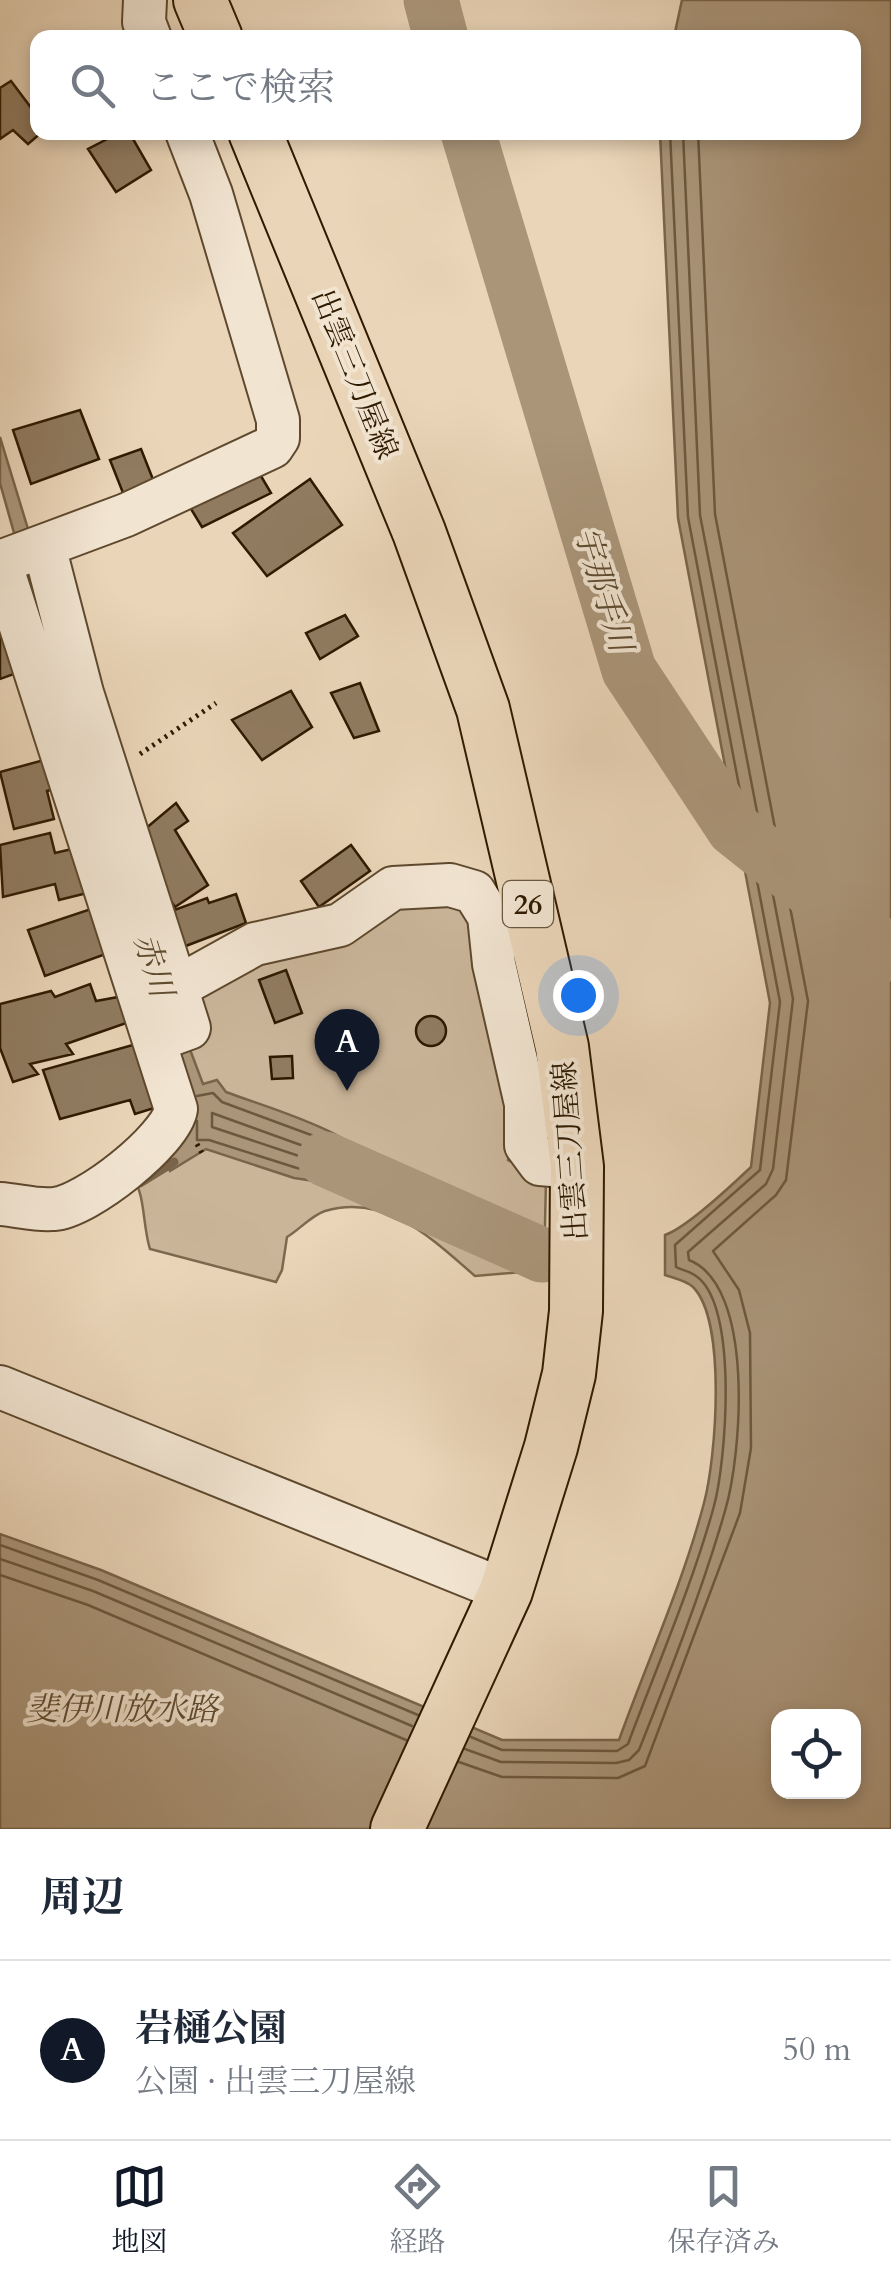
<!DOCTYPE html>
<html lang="ja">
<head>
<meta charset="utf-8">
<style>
	:root { --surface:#fff; --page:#f2f2f3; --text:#1f2937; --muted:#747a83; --line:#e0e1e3; --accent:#111827 }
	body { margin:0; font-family:Cardo,"Noto Serif JP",serif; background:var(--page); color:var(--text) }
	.controls { position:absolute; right:30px; bottom:30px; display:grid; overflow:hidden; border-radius:20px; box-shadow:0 5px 15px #0003 }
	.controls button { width:90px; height:90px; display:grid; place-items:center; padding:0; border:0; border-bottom:2px solid var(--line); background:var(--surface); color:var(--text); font:50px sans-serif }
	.you { position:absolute; left:578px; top:995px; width:35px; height:35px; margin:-25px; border:8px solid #fff; border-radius:50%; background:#1a73e8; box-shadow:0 0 0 15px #1a73e833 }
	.badge { display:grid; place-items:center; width:65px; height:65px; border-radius:50%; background:var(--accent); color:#fff; font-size:32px; font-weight:700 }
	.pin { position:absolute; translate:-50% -82px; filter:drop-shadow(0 2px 5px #0008) }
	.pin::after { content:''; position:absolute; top:52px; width:35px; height:30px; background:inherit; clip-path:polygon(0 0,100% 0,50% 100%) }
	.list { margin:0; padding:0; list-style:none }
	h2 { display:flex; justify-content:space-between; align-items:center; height:130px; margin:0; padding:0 40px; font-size:42px }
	h2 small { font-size:32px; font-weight:400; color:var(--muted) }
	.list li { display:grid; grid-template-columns:65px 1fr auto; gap:30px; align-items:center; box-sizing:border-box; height:180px; padding:0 40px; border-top:2px solid var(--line) }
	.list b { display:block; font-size:38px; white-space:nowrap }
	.list p { margin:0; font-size:32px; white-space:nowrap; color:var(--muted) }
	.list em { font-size:32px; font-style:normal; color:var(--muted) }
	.icon { flex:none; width:55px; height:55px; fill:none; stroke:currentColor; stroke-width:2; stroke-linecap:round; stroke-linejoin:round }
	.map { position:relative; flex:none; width:891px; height:1829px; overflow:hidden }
	.search { position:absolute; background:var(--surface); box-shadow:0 5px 15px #0003; left:30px; right:30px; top:30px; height:110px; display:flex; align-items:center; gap:25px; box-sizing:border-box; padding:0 35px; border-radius:20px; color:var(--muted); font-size:38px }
	.sheet { height:310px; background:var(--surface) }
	nav { display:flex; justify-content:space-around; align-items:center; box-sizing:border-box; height:140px; border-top:2px solid var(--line); background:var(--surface); font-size:28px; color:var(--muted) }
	nav a { display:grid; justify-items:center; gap:5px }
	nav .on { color:var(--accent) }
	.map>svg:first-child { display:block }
</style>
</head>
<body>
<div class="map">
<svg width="891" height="1829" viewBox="0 0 891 1829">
	<rect width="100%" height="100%" fill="#ead5b8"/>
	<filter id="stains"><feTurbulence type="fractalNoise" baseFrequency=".002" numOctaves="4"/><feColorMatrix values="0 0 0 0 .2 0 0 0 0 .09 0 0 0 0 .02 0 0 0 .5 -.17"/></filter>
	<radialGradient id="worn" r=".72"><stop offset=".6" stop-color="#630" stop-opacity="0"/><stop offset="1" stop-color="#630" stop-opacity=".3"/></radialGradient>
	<!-- green -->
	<path fill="#cab599" stroke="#7c684c" stroke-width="2.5" d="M 462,893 L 514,1129 L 508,1160 L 546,1179 L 544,1270 L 475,1276 C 433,1240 387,1193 325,1211 C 312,1215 299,1230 287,1237 L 282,1270 L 276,1282 L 150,1249 C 143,1228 145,1195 134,1180 L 192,988 L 415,897 Z"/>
	<!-- water -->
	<path fill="#aa9579" stroke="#796449" stroke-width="2.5" fill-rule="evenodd" d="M 682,0 L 891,0 L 891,1829 L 0,1829 L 0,1534 L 101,1570 L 502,1740 L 619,1740 C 647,1662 683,1583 704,1503 C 716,1459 727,1321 693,1287 C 687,1281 674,1278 665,1275 L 665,1235 C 686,1228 732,1185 751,1167 L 770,1003 L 678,518 L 660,133 L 854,132 L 854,38 L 674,37 ZM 778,1716 L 854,1716 L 854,1792 L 778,1792 Z
		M 0,437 L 171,999 L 203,1084 L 217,1080 L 226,1092 C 276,1111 368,1134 393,1185 L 390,1192 L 294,1178 L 206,1149 L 170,1171 L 165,1161 L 183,1135 L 0,483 Z"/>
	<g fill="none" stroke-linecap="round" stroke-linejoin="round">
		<!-- shore -->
		<path stroke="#6c583c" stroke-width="2.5" d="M 212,1113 L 309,1148 L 312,1154 L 299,1156 L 212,1127 Z
			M 197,1121 L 197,1140 L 209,1140 L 297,1168 L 364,1178 L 369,1175 L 330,1142 L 222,1102 L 213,1093 L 197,1096
			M 0,1545 L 98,1580 L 418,1715
			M 0,1559 L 93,1591 L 412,1726
			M 0,1575 L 88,1605 L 406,1740
			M 471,1737 L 502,1750 L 617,1751 L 628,1744 C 657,1666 692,1586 714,1506 C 726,1462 739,1305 696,1276 C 691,1272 682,1270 676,1267 L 675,1245 L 760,1170 L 780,1002 L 688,517 L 670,132
			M 465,1749 L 501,1762 L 616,1763 L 629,1760 L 639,1750 C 670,1672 702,1591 725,1511 C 742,1454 755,1286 689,1260 L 688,1252 L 766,1184 L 773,1169 L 793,999 L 700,515 L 683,132
			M 459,1762 L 502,1777 L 618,1778 L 645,1766 L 740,1513 L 751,1448 L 750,1333 L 739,1290 L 713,1251 L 776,1195 L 786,1180 L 808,1001 L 715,514 L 698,132"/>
		<!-- stream -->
		<path stroke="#796449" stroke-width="9" d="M 140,1183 L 174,1162"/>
		<!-- river -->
		<path stroke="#aa9579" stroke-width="55" d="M 431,0 L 441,38
			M 468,132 L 629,670 L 734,829 L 891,954
			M 325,1159 L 542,1255"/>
	</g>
	<!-- building -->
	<path fill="#907b60" stroke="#2f1a00" stroke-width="2.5" d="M 11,81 L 38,117 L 38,132 L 42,132 L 28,144 L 13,130 L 0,139 L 0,88 Z
		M 121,132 L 129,132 L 151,170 L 116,192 L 88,149 Z
		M 80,410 L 99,459 L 31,484 L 13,430 Z
		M 141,449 L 156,487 L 125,498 L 110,460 Z
		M 258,471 L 271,493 L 202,527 L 188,504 Z
		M 310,479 L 342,525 L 267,576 L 233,533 Z
		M 0,588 L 25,670 L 0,679 Z
		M 345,615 L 358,636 L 320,659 L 306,633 Z
		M 360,683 L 379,731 L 354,738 L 331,693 Z
		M 291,691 L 312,727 L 262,760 L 232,720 Z
		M 55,757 L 62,787 L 47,791 L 54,819 L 14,829 L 0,772 Z
		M 176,803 L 188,821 L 175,830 L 208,885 L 175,907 L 154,876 L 138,835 Z
		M 50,833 L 55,853 L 76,848 L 87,893 L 59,900 L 55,884 L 3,897 L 0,845 Z
		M 351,845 L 370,871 L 319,907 L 301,881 Z
		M 236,894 L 246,923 L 170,952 L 158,916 L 207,898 L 209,903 Z
		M 97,907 L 114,951 L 45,976 L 28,930 Z
		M 286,970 L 302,1013 L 275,1023 L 259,980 Z
		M 90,984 L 96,1001 L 129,995 L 135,1020 L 66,1044 L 73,1054 L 30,1064 L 38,1074 L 13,1082 L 0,1048 L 0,1004 L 51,991 L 55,997 Z
		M416 1031a15 15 0 1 1 30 0a15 15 0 1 1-30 0Z
		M 140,1043 L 167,1104 L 135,1114 L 130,1100 L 60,1119 L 43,1070 Z
		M 292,1056 L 293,1078 L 272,1079 L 270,1057 Z"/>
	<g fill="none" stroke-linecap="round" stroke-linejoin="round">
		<!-- minor casing -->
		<g stroke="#5e492e" stroke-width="46">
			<path id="minor" d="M 145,0 L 144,22 L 150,38
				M 44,546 L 82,693 L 177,990
				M 0,562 L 176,1109 C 171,1140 86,1207 54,1209 C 37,1211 17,1205 0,1204
				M 0,562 L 126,515 L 272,447 L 278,438 L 278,420 L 211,194 L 187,132
				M 156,1040 L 189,1028 L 177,990 L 181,985 L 255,944 L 340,925 L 393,888 L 450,885 L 474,892 L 489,916 L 494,964 L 526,1104 L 526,1145 L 540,1164 L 577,1167
				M 0,1387 L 506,1591"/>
		</g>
		<!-- major casing -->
		<g stroke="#2f1a00" stroke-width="56">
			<path id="major" d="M 200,0 L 216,38
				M 255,132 L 419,532 L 483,709 L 562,1047 L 577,1167 L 576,1311 L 569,1374 L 551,1447 L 506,1591 L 397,1829"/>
		</g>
		<!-- path -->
		<path stroke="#2f1a00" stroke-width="5" stroke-dasharray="2.5 5" stroke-linecap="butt" d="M 140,754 L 216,703
			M 197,1144 L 203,1155"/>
		<!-- minor -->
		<use href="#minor" stroke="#f1e4d1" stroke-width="42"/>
		<!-- major -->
		<use href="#major" stroke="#ead5b8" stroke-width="52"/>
	</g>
	<g text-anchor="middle" stroke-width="8" stroke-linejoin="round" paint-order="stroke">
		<!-- shield labels -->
		<rect fill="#f1e4d1" stroke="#69573f" stroke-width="2.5" x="503" y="881" width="50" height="46" rx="8"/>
		<g font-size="28" font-weight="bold" fill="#2f1a00">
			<text x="528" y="914">26</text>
		</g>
		<!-- street labels -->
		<g font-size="30" fill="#2f1a00" stroke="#f1e4d1">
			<text transform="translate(355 374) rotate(68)" y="10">出雲三刀屋線</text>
			<text transform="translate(570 1151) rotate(-94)" y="10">出雲三刀屋線</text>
		</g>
		<!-- water labels -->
		<g font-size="32" font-style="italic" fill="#604b30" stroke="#f1e4d1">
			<text transform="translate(604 589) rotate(73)" y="11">宇那手川</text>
			<text transform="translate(154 965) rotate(73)" y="11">赤川</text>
			<text x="122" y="1720">斐伊川放水路</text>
		</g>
	</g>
	<rect width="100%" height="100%" filter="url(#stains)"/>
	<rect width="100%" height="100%" fill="url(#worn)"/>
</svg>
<div class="controls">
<button><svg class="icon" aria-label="locate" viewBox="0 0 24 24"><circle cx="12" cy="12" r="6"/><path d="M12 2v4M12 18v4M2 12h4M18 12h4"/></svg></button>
</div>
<div class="you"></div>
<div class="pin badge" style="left:347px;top:1091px">A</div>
<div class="search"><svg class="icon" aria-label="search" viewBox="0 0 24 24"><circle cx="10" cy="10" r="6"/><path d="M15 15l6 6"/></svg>ここで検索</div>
</div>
<section class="sheet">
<h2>周辺<small></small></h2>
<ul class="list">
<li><span class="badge">A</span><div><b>岩樋公園</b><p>公園 · 出雲三刀屋線</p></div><em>50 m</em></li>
</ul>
</section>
<nav>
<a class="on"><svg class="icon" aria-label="map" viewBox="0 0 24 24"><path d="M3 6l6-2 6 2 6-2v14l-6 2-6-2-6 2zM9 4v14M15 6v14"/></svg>地図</a>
<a><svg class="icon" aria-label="directions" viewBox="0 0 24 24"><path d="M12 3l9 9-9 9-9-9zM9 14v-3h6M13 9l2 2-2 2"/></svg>経路</a>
<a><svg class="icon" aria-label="saved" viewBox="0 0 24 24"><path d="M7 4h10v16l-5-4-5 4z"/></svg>保存済み</a>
</nav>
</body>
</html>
